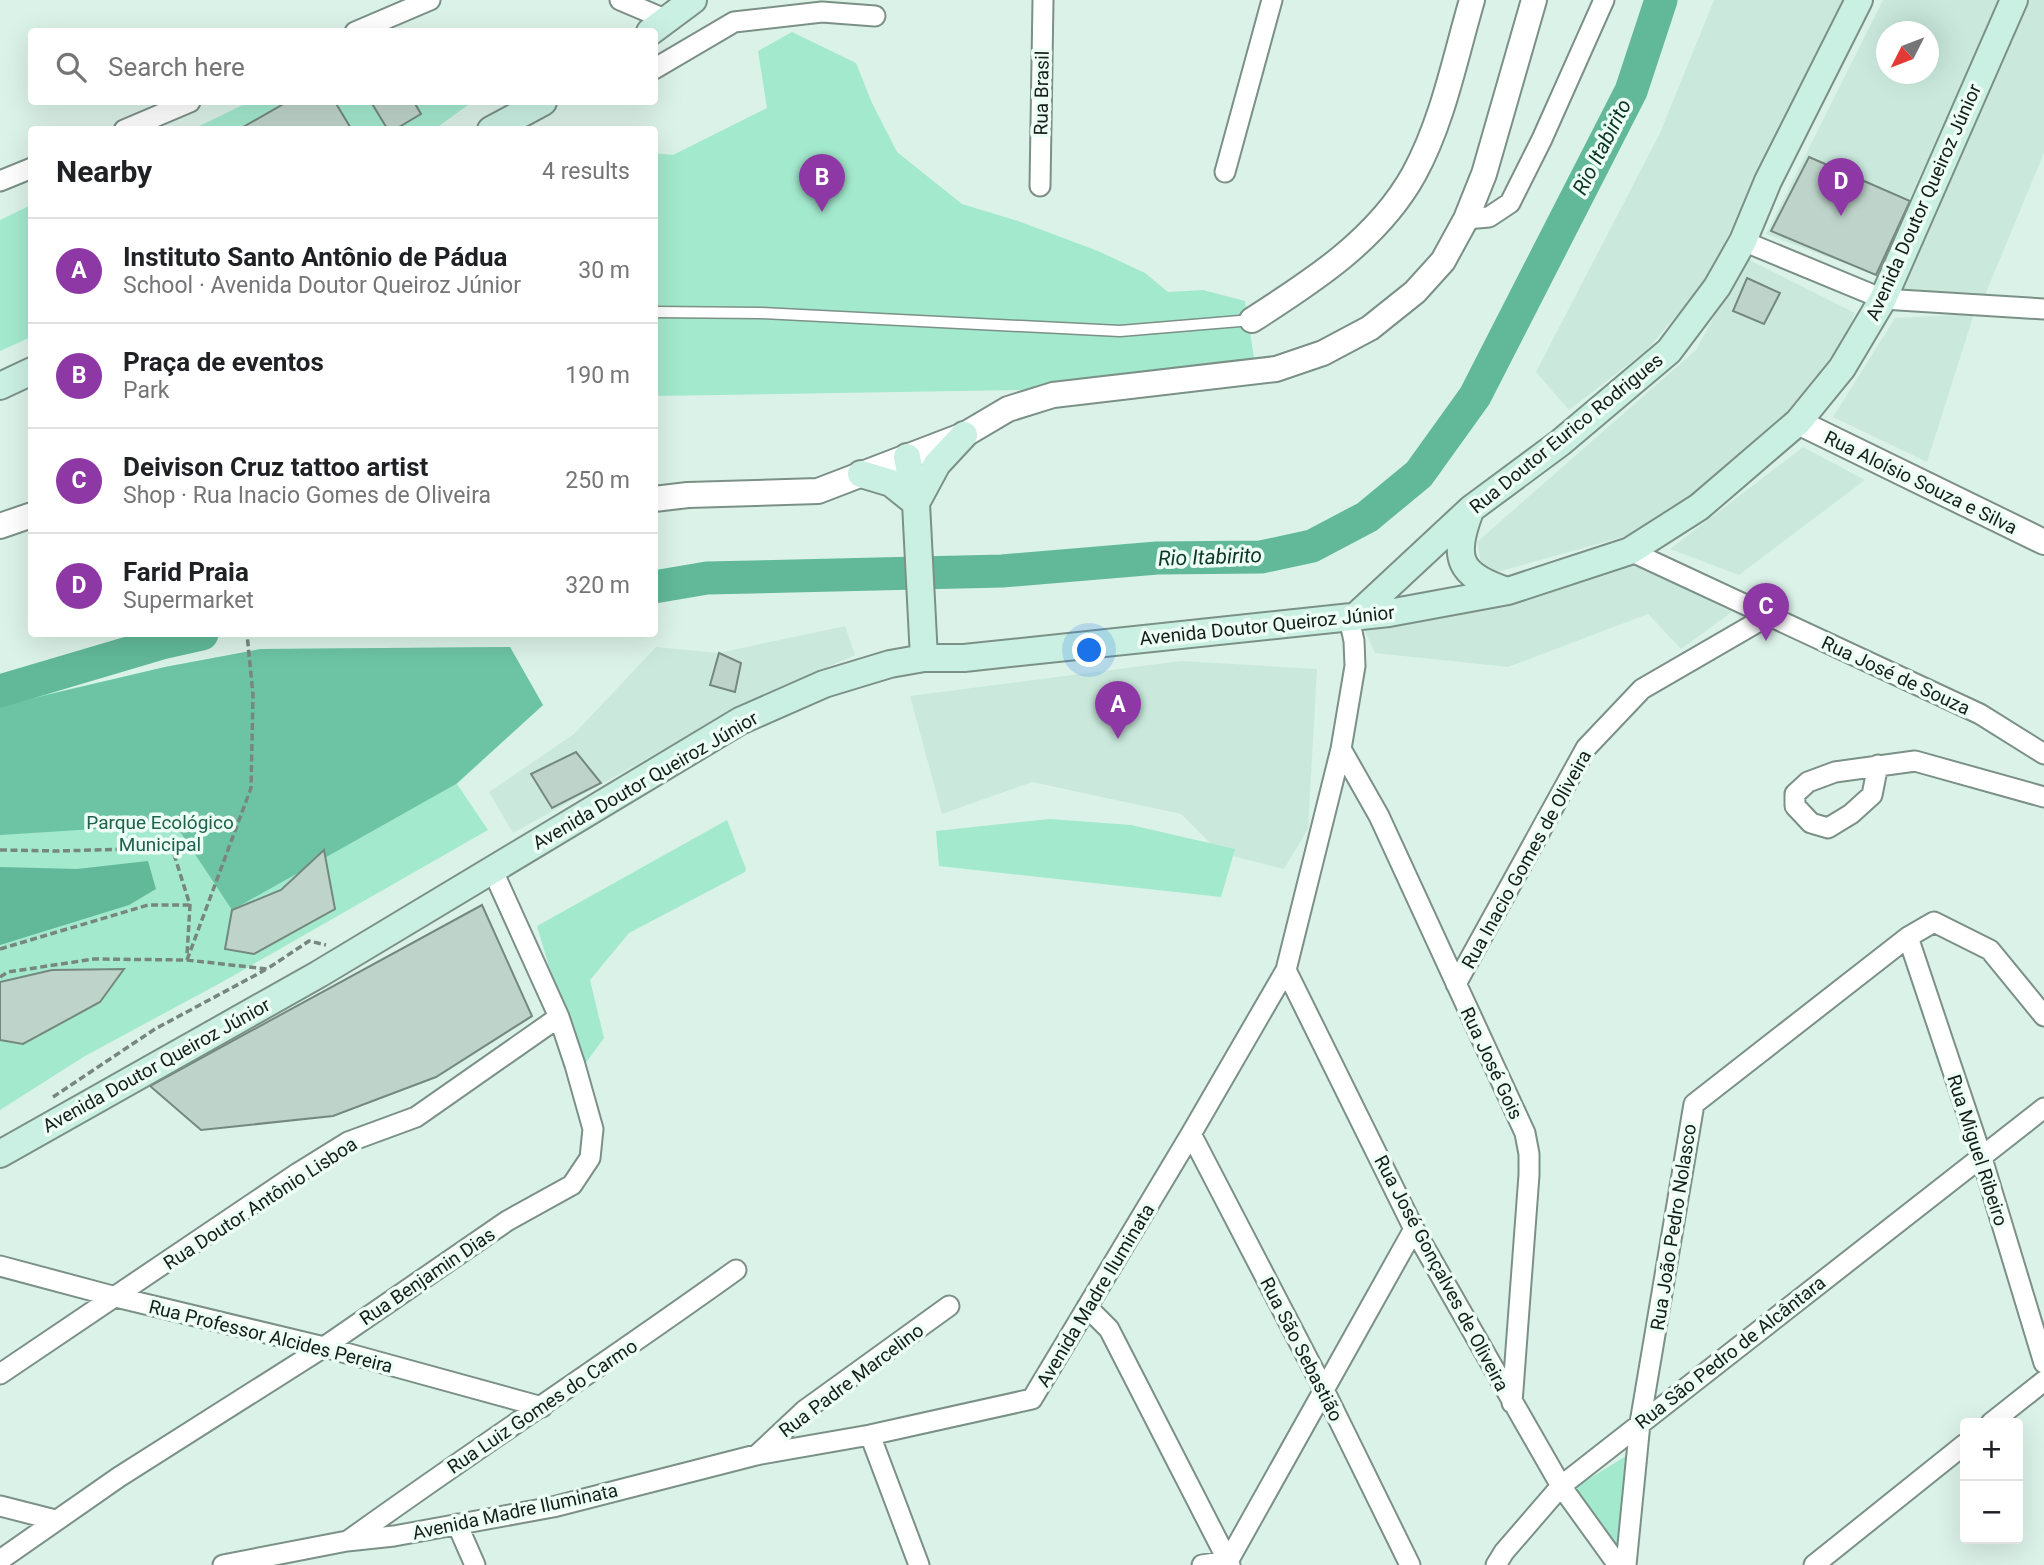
<!DOCTYPE html>
<html lang="en">
<head>
<meta charset="utf-8">
<style>
	:root { --surface:#fff; --page:#f2f2f2; --text:#202124; --muted:#757577; --line:#e0e0e0; --accent:#8e38a6 }
	body { margin:0; font-family:Roboto,sans-serif; background:var(--page); color:var(--text) }
	.controls { position:absolute; right:21px; bottom:21px; display:grid; overflow:hidden; border-radius:7px; box-shadow:0 7px 28px #0002 }
	.controls button { width:63px; height:63px; display:grid; place-items:center; padding:0; border:0; border-bottom:2px solid var(--line); background:var(--surface); color:var(--text); font:35px sans-serif }
	.compass { position:absolute; left:1876px; top:21px; width:63px; height:63px; border-radius:50%; background:var(--surface); box-shadow:0 7px 28px #0002; rotate:228deg }
	.you { position:absolute; left:1090px; top:651px; width:24px; height:24px; margin:-18px; border:5px solid #fff; border-radius:50%; background:#1a73e8; box-shadow:0 0 0 10px #1a73e833 }
	.badge { display:grid; place-items:center; width:46px; height:46px; border-radius:50%; background:var(--accent); color:#fff; font-size:23px; font-weight:700 }
	.pin { position:absolute; translate:-50% -58px; filter:drop-shadow(0 2px 4px #0008) }
	.pin::after { content:''; position:absolute; top:37px; width:24px; height:21px; background:inherit; clip-path:polygon(0 0,100% 0,50% 100%) }
	.list { margin:0; padding:0; list-style:none }
	h2 { display:flex; justify-content:space-between; align-items:center; height:91px; margin:0; padding:0 28px; font-size:30px }
	h2 small { font-size:23px; font-weight:400; color:var(--muted) }
	.list li { display:grid; grid-template-columns:46px 1fr auto; gap:21px; align-items:center; box-sizing:border-box; height:105px; padding:0 28px; border-top:2px solid var(--line) }
	.list b { display:block; font-size:26px; white-space:nowrap }
	.list p { margin:0; font-size:23px; white-space:nowrap; color:var(--muted) }
	.list em { font-size:23px; font-style:normal; color:var(--muted) }
	.icon { flex:none; width:38px; height:38px; fill:none; stroke:currentColor; stroke-width:2; stroke-linecap:round; stroke-linejoin:round }
	.map { position:relative; flex:none; width:2044px; height:1565px; overflow:hidden }
	.search { position:absolute; background:var(--surface); box-shadow:0 7px 28px #0002; left:28px; top:28px; width:630px; height:77px; display:flex; align-items:center; gap:18px; box-sizing:border-box; padding:0 24px; border-radius:7px; color:var(--muted); font-size:26px }
	.panel { position:absolute; background:var(--surface); box-shadow:0 7px 28px #0002; left:28px; top:126px; width:630px; height:511px; border-radius:7px }
	.map>svg:first-child { display:block }
</style>
</head>
<body>
<div class="map">
<svg width="2044" height="1565" viewBox="0 0 2044 1565">
	<rect width="100%" height="100%" fill="#dbf2e8"/>
	<!-- built -->
	<path fill="#cae9dc" fill-rule="evenodd" d="M 1714,0 L 1845,0 L 1706,280 L 1647,350 L 1569,410 L 1536,372 L 1660,133 Z
		M 1883,0 L 1998,0 L 1876,275 L 1766,234 ZM 1886,32 L 1928,32 L 1928,74 L 1886,74 Z
		M 2030,0 L 2044,0 L 2044,153 L 1985,295 L 1897,300 Z
		M 1746,258 L 1855,313 L 1840,347 L 1779,421 L 1702,489 L 1630,535 L 1494,573 L 1481,563 L 1477,542 L 1696,350 Z
		M 1974,314 L 1927,462 L 1833,417 L 1895,318 Z
		M 1803,447 L 1865,480 L 1739,575 L 1670,549 Z
		M 1630,561 L 1732,612 L 1681,649 L 1648,614 L 1508,667 L 1375,653 L 1361,623 Z
		M 845,626 L 855,655 L 749,702 L 513,833 L 489,792 L 574,734 L 656,647 L 719,653 Z
		M 1181,661 L 1317,669 L 1308,829 L 1284,869 L 1220,853 L 1181,814 L 1032,782 L 942,814 L 910,696 Z"/>
	<!-- green -->
	<path fill="#a3e9ce" d="M 792,32 L 856,63 L 872,103 L 897,152 L 962,204 L 1018,221 L 1098,251 L 1145,273 L 1168,292 L 1203,290 L 1245,301 L 1255,364 L 1019,390 L 655,396 L 654,153 L 673,155 L 767,108 L 758,51 Z
		M 249,102 L 472,102 L 435,129 L 191,130 Z
		M 31,205 L 31,337 L 0,351 L 0,220 Z
		M 510,647 L 543,705 L 457,784 L 488,830 L 224,981 L 85,1056 L 0,1110 L 0,705 L 165,667 L 261,649 Z
		M 1050,819 L 1131,825 L 1235,849 L 1221,897 L 939,866 L 936,831 Z
		M 727,820 L 746,869 L 745,872 L 629,933 L 590,980 L 604,1038 L 580,1071 L 537,926 Z
		M 1631,1453 L 1621,1563 L 1569,1491 Z"/>
	<!-- forest -->
	<path fill="#6dc4a5" d="M 510,647 L 543,705 L 456,784 L 232,910 L 175,824 L 0,835 L 0,706 L 165,667 L 261,649 Z"/>
	<!-- water -->
	<path fill="#62b99a" d="M 148,861 L 156,889 L 129,905 L 0,945 L 0,867 L 77,869 Z"/>
	<g fill="none" stroke-linecap="round" stroke-linejoin="round">
		<!-- river -->
		<path stroke="#62b99a" stroke-width="33" d="M 654,587 L 707,578 L 1002,571 L 1157,558 L 1261,557 L 1312,546 L 1367,517 L 1419,474 L 1475,396 L 1631,91 L 1661,0
			M 0,691 L 162,643 L 202,634"/>
	</g>
	<!-- building -->
	<path fill="#bed4ca" stroke="#74887f" stroke-width="2" d="M 287,102 L 335,102 L 352,130 L 238,130 Z
		M 371,102 L 414,102 L 421,114 L 394,130 L 388,130 Z
		M 1809,157 L 1910,201 L 1876,275 L 1771,231 Z
		M 1747,278 L 1780,293 L 1764,324 L 1733,311 Z
		M 719,653 L 741,663 L 735,692 L 710,685 Z
		M 576,752 L 601,783 L 552,808 L 531,774 Z
		M 324,850 L 335,909 L 254,954 L 225,949 L 232,910 L 281,890 Z
		M 482,905 L 532,1016 L 436,1077 L 333,1116 L 201,1130 L 150,1086 Z
		M 124,969 L 100,1002 L 23,1044 L 0,1040 L 0,982 L 52,970 Z"/>
	<g fill="none" stroke-linecap="round" stroke-linejoin="round">
		<!-- service casing -->
		<g stroke="#7b9087" stroke-width="13">
			<path id="service" d="M 654,312 L 761,313 L 1120,331 L 1252,320"/>
		</g>
		<!-- minor casing -->
		<g stroke="#7b9087" stroke-width="23">
			<path id="minor" d="M 620,0 L 667,20
				M 355,32 L 430,0
				M 654,69 L 734,22 L 822,12 L 875,16
				M 124,130 L 190,102
				M 1225,172 L 1272,0
				M 0,181 L 32,168
				M 1040,186 L 1043,0
				M 1466,219 L 1489,217 L 1510,203 L 1542,139 L 1604,0
				M 1743,241 L 1883,299 L 2044,309
				M 1630,551 L 1980,714 L 2044,754
				M 1341,749 L 1379,816 L 1525,1133 L 1529,1154 L 1529,1175 L 1512,1403
				M 1878,765 L 1872,795 L 1851,814 L 1828,828 L 1811,823 L 1795,806 L 1795,794 L 1808,782 L 1835,772 L 1915,761 L 2044,797
				M 1908,937 L 1981,1155 L 2044,1363
				M 1286,970 L 1414,1229 L 1561,1486 L 1618,1565
				M 1456,984 L 1586,748 L 1642,689 L 1768,616
				M 1191,1134 L 1324,1390 L 1410,1565
				M 0,1266 L 116,1297 L 324,1347 L 542,1407
				M 1087,1307 L 1109,1329 L 1230,1565
				M 0,1374 L 298,1173 L 348,1142 L 416,1117 L 559,1017
				M 1991,1423 L 2044,1381
				M 870,1435 L 919,1565
				M 757,1455 L 805,1410 L 949,1306
				M 0,1506 L 55,1520
				M 457,1524 L 475,1565
				M 349,1540 C 477,1448 608,1362 736,1270
				M 0,1560 L 119,1477 L 324,1347 L 507,1221 L 572,1185 L 590,1158 L 593,1129 L 575,1065 L 559,1017 L 492,869
				M 223,1565 L 347,1541 L 394,1536 L 553,1507 L 756,1455 L 870,1435 L 1032,1399 L 1191,1134 L 1286,970 L 1341,749 L 1355,666 L 1354,641 L 1349,618
				M 1202,1565 L 1228,1561
				M 1226,1565 L 1414,1229
				M 1496,1565 L 1504,1552 L 1561,1486 L 2044,1108
				M 1626,1565 L 1640,1423 L 1694,1104 L 1908,937 L 1934,922 L 1990,950 L 2044,1016
				M 1814,1565 L 1965,1444"/>
		</g>
		<!-- tertiary casing -->
		<g stroke="#7b9087" stroke-width="28">
			<path id="tertiary" d="M 1252,320 C 1313,281 1378,239 1414,174 C 1443,121 1455,58 1472,0
				M 1798,422 L 2044,542
				M 654,499 L 688,495 L 818,491 L 964,435 L 1008,409 L 1053,395 L 1276,369 L 1323,353 L 1370,328 L 1415,292 L 1443,261 L 1466,219 L 1484,174 L 1534,0
				M 0,526 L 32,515"/>
		</g>
		<!-- secondary casing -->
		<g stroke="#7b9087" stroke-width="30">
			<path id="secondary" d="M 650,32 L 693,0
				M 491,130 L 543,102
				M 0,386 L 32,371
				M 907,457 L 916,503 L 924,658
				M 861,474 L 891,483 L 916,503 L 937,464 L 964,435
				M 1470,511 C 1452,558 1458,575 1507,591
				M 1355,617 L 1471,509 L 1560,443 L 1669,351 L 1717,287 L 1743,241 L 1768,181 L 1859,0
				M 0,1154 L 319,974 L 740,721 L 824,684 L 890,664 L 924,658 L 964,658 L 1389,613 L 1508,591 L 1630,551 L 1699,507 L 1798,422 L 1842,368 L 1883,299 L 2014,0"/>
		</g>
		<!-- path -->
		<path stroke="#778780" stroke-width="3.5" stroke-dasharray="7 3.5" stroke-linecap="butt" d="M 0,850 L 57,851 L 172,848 L 190,905 L 187,955
			M 0,949 L 148,905 L 190,905
			M 187,960 L 251,788 L 253,695 L 247,634
			M 0,977 L 8,972 L 94,959 L 187,960 L 267,969 L 309,941 L 326,945
			M 53,1097 L 155,1029 L 265,970"/>
		<!-- service -->
		<use href="#service" stroke="#fff" stroke-width="10"/>
		<!-- minor -->
		<use href="#minor" stroke="#fff" stroke-width="19"/>
		<!-- tertiary -->
		<use href="#tertiary" stroke="#fff" stroke-width="24"/>
		<!-- secondary -->
		<use href="#secondary" stroke="#caf0e3" stroke-width="26"/>
	</g>
	<g text-anchor="middle" stroke-width="7" stroke-linejoin="round" paint-order="stroke">
		<!-- street labels -->
		<g font-size="19" fill="#161e1b" stroke="#ecfef6">
			<text transform="translate(1041 93) rotate(-89)" y="7">Rua Brasil</text>
			<text transform="translate(1923 202) rotate(-66)" y="7">Avenida Doutor Queiroz Júnior</text>
			<text transform="translate(1566 433) rotate(-39)" y="7">Rua Doutor Eurico Rodrigues</text>
			<text transform="translate(1921 482) rotate(26)" y="7">Rua Aloísio Souza e Silva</text>
			<text transform="translate(1267 625) rotate(-6)" y="7">Avenida Doutor Queiroz Júnior</text>
			<text transform="translate(1896 675) rotate(25)" y="7">Rua José de Souza</text>
			<text transform="translate(645 780) rotate(-30)" y="7">Avenida Doutor Queiroz Júnior</text>
			<text transform="translate(1526 859) rotate(-61)" y="7">Rua Inacio Gomes de Oliveira</text>
			<text transform="translate(1492 1063) rotate(65)" y="7">Rua José Gois</text>
			<text transform="translate(156 1065) rotate(-29)" y="7">Avenida Doutor Queiroz Júnior</text>
			<text transform="translate(1978 1150) rotate(72)" y="7">Rua Miguel Ribeiro</text>
			<text transform="translate(260 1203) rotate(-33)" y="7">Rua Doutor Antônio Lisboa</text>
			<text transform="translate(1673 1227) rotate(-81)" y="7">Rua João Pedro Nolasco</text>
			<text transform="translate(1442 1273) rotate(62)" y="7">Rua José Gonçalves de Oliveira</text>
			<text transform="translate(427 1276) rotate(-34)" y="7">Rua Benjamin Dias</text>
			<text transform="translate(1095 1295) rotate(-59)" y="7">Avenida Madre Iluminata</text>
			<text transform="translate(271 1336) rotate(14)" y="7">Rua Professor Alcides Pereira</text>
			<text transform="translate(1302 1349) rotate(63)" y="7">Rua São Sebastião</text>
			<text transform="translate(1730 1352) rotate(-38)" y="7">Rua São Pedro de Alcântara</text>
			<text transform="translate(851 1380) rotate(-37)" y="7">Rua Padre Marcelino</text>
			<text transform="translate(542 1406) rotate(-34)" y="7">Rua Luiz Gomes do Carmo</text>
			<text transform="translate(515 1511) rotate(-12)" y="7">Avenida Madre Iluminata</text>
		</g>
		<!-- park labels -->
		<g font-size="19" fill="#1e614c" stroke="#ecfef6">
			<text x="160" y="829">Parque Ecológico<tspan x="160" dy="22">Municipal</tspan></text>
		</g>
		<!-- water labels -->
		<g font-size="21" font-style="italic" fill="#0d3629" stroke="#ecfef6">
			<text transform="translate(1602 147) rotate(-63)" y="7">Rio Itabirito</text>
			<text transform="translate(1210 557) rotate(-2)" y="7">Rio Itabirito</text>
		</g>
	</g>
</svg>
<div class="controls">
<button>+</button>
<button>−</button>
</div>
<svg class="compass" viewBox="-18 -18 36 36"><path d="M0-13l5 13h-10z" fill="#e53935"/><path d="M0 13l5-13h-10z" fill="#757577"/></svg>
<div class="you"></div>
<div class="pin badge" style="left:1118px;top:739px">A</div>
<div class="pin badge" style="left:822px;top:212px">B</div>
<div class="pin badge" style="left:1766px;top:641px">C</div>
<div class="pin badge" style="left:1841px;top:216px">D</div>
<div class="search"><svg class="icon" aria-label="search" viewBox="0 0 24 24"><circle cx="10" cy="10" r="6"/><path d="M15 15l6 6"/></svg>Search here</div>
<section class="panel">
<h2>Nearby<small>4 results</small></h2>
<ul class="list">
<li><span class="badge">A</span><div><b>Instituto Santo Antônio de Pádua</b><p>School · Avenida Doutor Queiroz Júnior</p></div><em>30 m</em></li>
<li><span class="badge">B</span><div><b>Praça de eventos</b><p>Park</p></div><em>190 m</em></li>
<li><span class="badge">C</span><div><b>Deivison Cruz tattoo artist</b><p>Shop · Rua Inacio Gomes de Oliveira</p></div><em>250 m</em></li>
<li><span class="badge">D</span><div><b>Farid Praia</b><p>Supermarket</p></div><em>320 m</em></li>
</ul>
</section>
</div>
</body>
</html>
